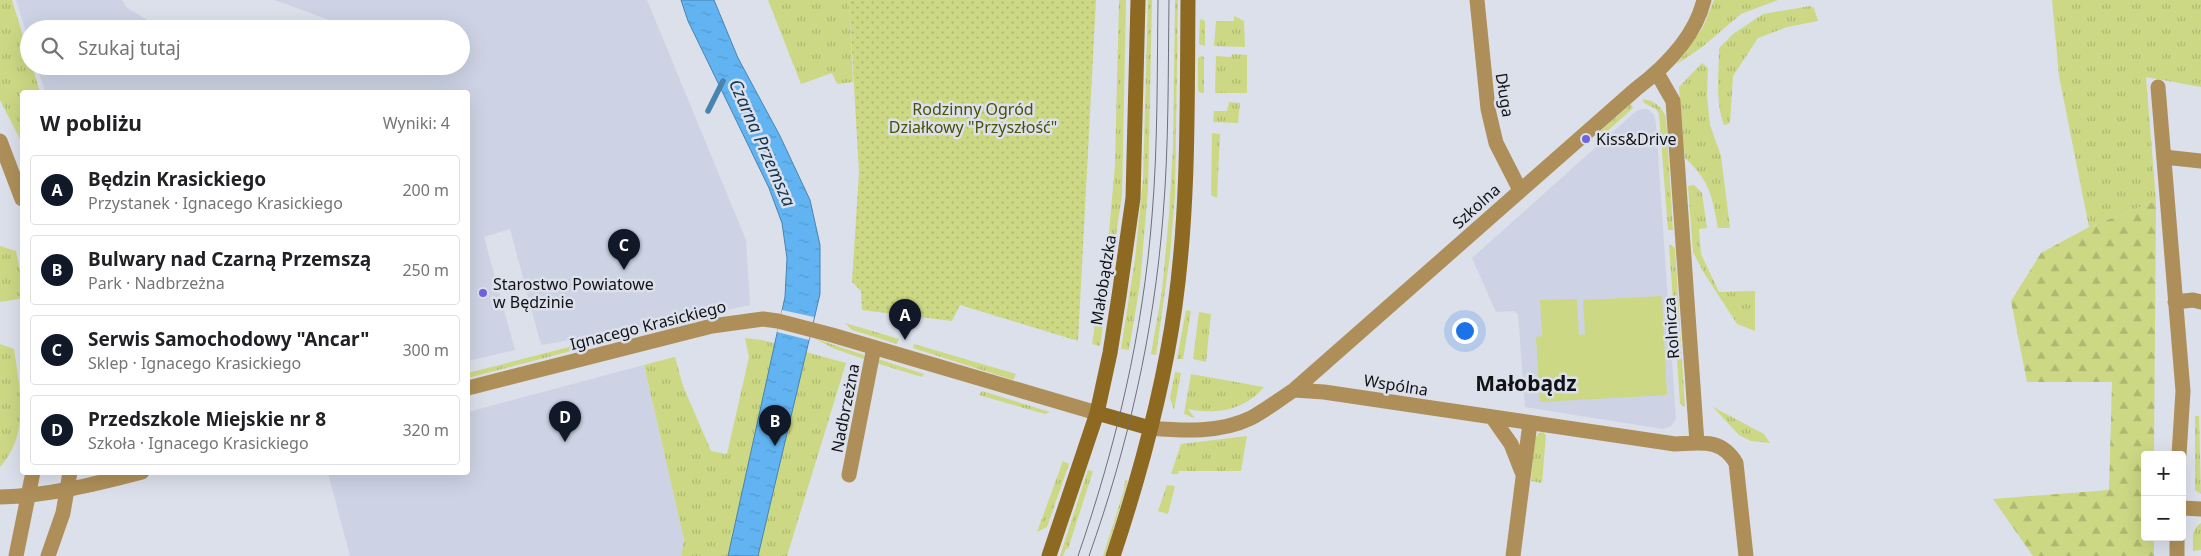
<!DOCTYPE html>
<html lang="pl">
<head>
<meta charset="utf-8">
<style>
	:root { --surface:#fff; --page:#f6f6f6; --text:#202124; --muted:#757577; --line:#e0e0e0; --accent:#111827 }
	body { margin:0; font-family:"Noto Sans",sans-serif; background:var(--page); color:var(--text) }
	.controls { position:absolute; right:15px; bottom:15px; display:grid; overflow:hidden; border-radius:5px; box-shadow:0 5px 20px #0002 }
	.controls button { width:45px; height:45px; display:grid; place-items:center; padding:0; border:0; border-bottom:1px solid var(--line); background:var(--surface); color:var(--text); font:25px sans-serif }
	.you { position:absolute; left:1464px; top:330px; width:18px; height:18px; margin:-12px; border:4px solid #fff; border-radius:50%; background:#1a73e8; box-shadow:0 0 0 8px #1a73e833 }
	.badge { display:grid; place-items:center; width:32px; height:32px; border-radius:50%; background:var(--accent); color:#fff; font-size:16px; font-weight:700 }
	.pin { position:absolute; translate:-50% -41px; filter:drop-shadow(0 1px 2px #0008) }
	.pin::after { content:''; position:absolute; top:26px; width:18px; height:15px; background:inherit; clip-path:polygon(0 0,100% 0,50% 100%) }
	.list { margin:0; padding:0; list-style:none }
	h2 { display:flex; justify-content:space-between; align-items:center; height:65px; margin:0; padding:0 20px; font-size:21px }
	h2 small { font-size:16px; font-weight:400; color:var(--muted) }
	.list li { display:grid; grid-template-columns:32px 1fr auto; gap:15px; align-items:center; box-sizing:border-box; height:70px; margin:0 10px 10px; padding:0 10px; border:1px solid var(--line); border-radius:5px }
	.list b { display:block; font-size:19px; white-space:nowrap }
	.list p { margin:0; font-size:16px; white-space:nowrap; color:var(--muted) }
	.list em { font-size:16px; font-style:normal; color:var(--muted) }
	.icon { flex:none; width:28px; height:28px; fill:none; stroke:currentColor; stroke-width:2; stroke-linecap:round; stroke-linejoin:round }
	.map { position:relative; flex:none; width:2201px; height:556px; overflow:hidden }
	.search { position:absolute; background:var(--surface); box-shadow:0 5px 20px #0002; left:20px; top:20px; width:450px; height:55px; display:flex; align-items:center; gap:12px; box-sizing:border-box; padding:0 18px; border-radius:28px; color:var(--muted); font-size:19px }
	.panel { position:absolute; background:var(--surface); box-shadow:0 5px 20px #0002; left:20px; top:90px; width:450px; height:385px; border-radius:5px }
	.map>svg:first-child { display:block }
</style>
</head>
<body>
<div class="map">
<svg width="2201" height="556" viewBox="0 0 2201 556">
	<defs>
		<pattern id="grass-tufts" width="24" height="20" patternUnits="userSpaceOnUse" patternTransform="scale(1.25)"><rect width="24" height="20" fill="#ccd884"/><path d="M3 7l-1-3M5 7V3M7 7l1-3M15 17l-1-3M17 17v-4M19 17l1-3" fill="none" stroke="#aeb871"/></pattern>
		<pattern id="forest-firs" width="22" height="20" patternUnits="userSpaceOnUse" patternTransform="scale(1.25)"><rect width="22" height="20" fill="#ccd884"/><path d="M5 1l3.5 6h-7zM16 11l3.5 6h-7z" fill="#aeb871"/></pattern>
		<pattern id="garden-dots" width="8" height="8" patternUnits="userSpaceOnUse" patternTransform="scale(1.25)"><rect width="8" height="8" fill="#ccd884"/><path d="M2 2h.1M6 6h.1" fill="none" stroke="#aeb871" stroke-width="1.8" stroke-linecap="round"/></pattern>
		<pattern id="water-ripples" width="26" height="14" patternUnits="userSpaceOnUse" patternTransform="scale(1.25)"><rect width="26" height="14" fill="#61b4f1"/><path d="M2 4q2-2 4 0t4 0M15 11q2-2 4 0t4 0" fill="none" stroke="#539ace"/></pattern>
	</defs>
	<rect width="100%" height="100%" fill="#dce0eb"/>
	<!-- built -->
	<path fill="#cdd3e4" d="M 16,0 L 122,0 L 127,8 L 163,29 L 29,29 L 29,41 Z
		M 275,0 L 647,0 L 746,240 L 750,305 L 667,323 L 541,345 L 510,229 L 484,237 L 515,350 L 468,361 L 468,92 L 45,92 L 37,66 L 227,66 L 235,74 L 260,66 L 461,66 L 461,29 L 330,29 L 329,20 Z
		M 1641,109 L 1648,109 L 1654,115 L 1656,124 L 1676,419 L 1671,426 L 1663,429 L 1525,407 L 1518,314 L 1514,311 L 1496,312 L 1472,258 L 1635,112 Z
		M 644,365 L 684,540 L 681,556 L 350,556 L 328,473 L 468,472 L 468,412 Z"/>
	<!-- grass -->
	<path fill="url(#grass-tufts)" d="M 0,0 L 12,0 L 29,56 L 29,66 L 32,66 L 40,92 L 22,92 L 22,143 L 0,100 Z
		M 768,0 L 849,0 L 853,82 L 837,84 L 832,73 L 801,84 Z
		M 1119,0 L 1126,0 L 1122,195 L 1108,288 L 1101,287 L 1109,232 L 1115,165 Z
		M 1148,0 L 1152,0 L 1148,189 L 1140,284 L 1129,350 L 1121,349 L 1135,259 L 1143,179 Z
		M 1175,0 L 1178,0 L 1175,196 L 1170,255 L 1156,355 L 1151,354 L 1162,291 L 1169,215 L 1173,147 Z
		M 1714,0 L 1778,0 L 1741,14 L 1701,48 L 1677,64 L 1703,27 Z
		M 2052,0 L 2201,0 L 2201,87 L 2146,77 L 2156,201 L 2089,227 L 2059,76 Z
		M 1810,6 L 1814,8 L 1818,21 L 1787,27 L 1758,38 L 1733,76 L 1730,123 L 1724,125 C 1715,102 1719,72 1719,48 L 1733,34 L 1763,14 Z
		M 1234,16 L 1244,21 L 1245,47 L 1214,46 L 1216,21 L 1234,21 Z
		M 1200,19 L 1205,21 L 1205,46 L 1199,44 Z
		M 1232,54 L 1247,55 L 1247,93 L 1215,93 L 1216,56 L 1231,57 Z
		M 1201,56 L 1204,57 L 1204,93 L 1201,93 L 1198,91 L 1198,58 Z
		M 1702,63 L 1708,68 L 1707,96 L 1710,125 L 1721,156 L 1730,228 L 1718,228 C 1712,196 1710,181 1685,158 L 1679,87 Z
		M 1643,99 C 1655,101 1661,106 1666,117 L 1673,230 L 1668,230 L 1659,114 L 1656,109 L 1644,103 Z
		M 1229,102 L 1240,103 L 1238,123 L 1213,122 L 1214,111 L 1227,111 Z
		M 1631,104 L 1633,108 L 1602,136 L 1599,132 Z
		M 1212,133 L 1220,134 L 1217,198 L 1211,195 Z
		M 1694,185 L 1702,193 L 1707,228 L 1699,229 L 1701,254 L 1719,292 L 1755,291 L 1755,331 L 1737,324 L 1704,273 L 1693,252 L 1688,186 Z
		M 1669,244 L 1675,248 L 1685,407 L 1680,404 Z
		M 0,246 L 16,251 L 22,280 L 22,297 L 19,299 L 0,302 Z
		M 1099,297 L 1107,298 L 1100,346 L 1092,344 Z
		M 1186,310 L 1191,311 L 1183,359 L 1177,359 Z
		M 1199,312 L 1211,314 L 1206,362 L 1193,359 Z
		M 845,323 L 899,339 L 897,344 L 852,330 Z
		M 638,329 L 640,333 L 468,378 L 468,373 Z
		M 745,338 L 762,340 L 846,363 L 787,556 L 681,556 L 684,540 L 644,365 L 675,357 L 683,386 L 711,451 L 727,454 L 749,357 Z
		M 813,338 L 864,355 L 864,359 L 835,349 Z
		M 0,344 L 14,349 C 20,390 30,434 0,467 Z
		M 914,344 L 1016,374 L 1013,380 L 913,348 Z
		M 878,359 L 924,374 L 922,377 L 876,363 Z
		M 1175,372 L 1181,373 L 1174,410 L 1170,398 Z
		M 1191,374 L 1264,387 C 1245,410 1216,415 1188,409 L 1195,418 L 1184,414 Z
		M 982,391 L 1050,412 L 1045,414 L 979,395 Z
		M 1713,407 L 1764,434 L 1770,443 L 1751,441 L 1739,435 Z
		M 2195,416 L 2199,416 L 2201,494 L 2195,490 Z
		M 1543,432 L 1546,435 L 1542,483 L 1531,481 L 1535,438 L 1539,433 Z
		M 1247,436 L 1241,471 L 1179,471 L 1178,474 L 1171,474 L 1181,444 Z
		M 1063,461 L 1069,464 L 1047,527 L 1037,532 Z
		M 1088,470 L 1093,471 L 1068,549 L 1066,549 L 1063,556 L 1060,556 Z
		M 1125,480 L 1128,481 L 1105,556 L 1103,556 L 1124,490 Z
		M 1167,485 L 1175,486 L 1168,514 L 1158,511 Z
		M 2201,523 L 2201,550 L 2193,551 C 2193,540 2191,529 2201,523 Z"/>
	<!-- forest -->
	<path fill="url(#forest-firs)" d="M 2156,201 L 2154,455 L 2145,455 L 2145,537 L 2154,537 L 2154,556 L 2033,556 L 1993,499 L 2109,490 L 2112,382 L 2027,382 L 2011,301 L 2041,253 L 2089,227 Z"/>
	<!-- garden -->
	<path fill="url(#garden-dots)" d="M 849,0 L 1096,0 L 1078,341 L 960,305 L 952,321 L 862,310 L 861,291 L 852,282 L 859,172 Z"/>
	<!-- pitch -->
	<path fill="#ccd884" d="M 1662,296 L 1667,395 L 1540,402 L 1536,337 L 1542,336 L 1540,300 L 1577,299 L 1579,335 L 1585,334 L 1583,300 Z"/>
	<!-- water -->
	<path fill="url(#water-ripples)" stroke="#4983af" d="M 681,0 L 714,0 L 738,58 L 780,136 L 810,200 L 820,245 L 820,294 L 758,556 L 728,556 L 785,297 L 787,258 L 782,223 L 769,188 L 688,21 Z"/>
	<!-- pier -->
	<path fill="#dce0eb" d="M 782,310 L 814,317 L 809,340 L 777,332 Z"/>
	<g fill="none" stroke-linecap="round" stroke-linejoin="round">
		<!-- stream -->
		<path stroke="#4983af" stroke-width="5.5" d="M 708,111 L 723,81"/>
		<!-- street -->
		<path stroke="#ae8f59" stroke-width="15" d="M 1477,0 L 1488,109 L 1496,143 L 1520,190
			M 1657,73 L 1673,101 L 1697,443
			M 2158,87 L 2183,391 L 2179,455
			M 0,141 L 22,199
			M 2164,157 L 2201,161
			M 2175,302 L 2193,300 L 2201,302
			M 468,388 L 712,326 L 763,319 L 778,321 L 832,335 L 1097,413
			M 1294,390 L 1324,392 L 1675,444 C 1701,443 1721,438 1736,463 L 1746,556
			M 1492,417 L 1511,444 L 1522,472
			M 1150,428 C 1184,431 1220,433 1251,418 C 1266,410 1280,399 1294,390 L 1636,89 C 1665,67 1695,37 1704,0
			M 849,475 L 874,347
			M 0,497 C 48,496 96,484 142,472
			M 2182,508 L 2201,509
			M 16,556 L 33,472
			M 48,556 L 63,513 L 70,472
			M 1513,556 L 1530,423
			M 2177,556 L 2177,537"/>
		<!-- secondary -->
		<path stroke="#8d6921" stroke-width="15" d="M 1097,413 L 1150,428
			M 1049,556 L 1097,413 L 1110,353 L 1119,296 L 1133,198 L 1138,0
			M 1113,556 C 1140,475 1163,391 1175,306 C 1189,205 1187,102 1188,0"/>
		<!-- tram -->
		<path stroke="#6d7076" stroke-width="1" d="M 1078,556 C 1116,446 1143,333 1152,216 C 1158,144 1157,72 1158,0
			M 1089,556 C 1128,446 1154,333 1163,216 C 1169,144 1168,72 1169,0"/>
	</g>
	<!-- markers -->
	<g fill="#7163de" stroke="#dce0eb" stroke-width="2">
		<circle cx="1586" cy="139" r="5"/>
		<circle cx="483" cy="293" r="5"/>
	</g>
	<g text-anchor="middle" stroke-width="5" stroke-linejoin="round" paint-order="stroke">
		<!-- street labels -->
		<g font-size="16" fill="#111215" stroke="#dce0eb">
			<text transform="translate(1505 95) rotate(81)" y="6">Długa</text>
			<text transform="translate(1476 206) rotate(-42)" y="6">Szkolna</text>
			<text transform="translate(1103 280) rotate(-81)" y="6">Małobądzka</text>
			<text transform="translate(648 325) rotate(-14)" y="6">Ignacego Krasickiego</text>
			<text transform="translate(1671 328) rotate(-94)" y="6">Rolnicza</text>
			<text transform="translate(1396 385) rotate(9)" y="6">Wspólna</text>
			<text transform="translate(845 408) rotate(-79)" y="6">Nadbrzeżna</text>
		</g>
		<!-- park labels -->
		<g font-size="16" fill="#4a5006" stroke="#dce0eb">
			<text x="973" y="115">Rodzinny Ogród<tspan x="973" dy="18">Działkowy "Przyszłość"</tspan></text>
		</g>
		<!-- poi labels -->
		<g font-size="16" fill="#111215" stroke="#dce0eb" text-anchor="start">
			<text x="1596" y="145">Kiss&amp;Drive</text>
			<text x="493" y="290">Starostwo Powiatowe<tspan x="493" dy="18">w Będzinie</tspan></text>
		</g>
		<!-- water labels -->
		<g font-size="18" font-style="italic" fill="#13364f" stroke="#dce0eb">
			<text transform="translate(762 143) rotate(66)" y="6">Czarna Przemsza</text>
		</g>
		<!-- district labels -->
		<g font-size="21" font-weight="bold" fill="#111215" stroke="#dce0eb">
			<text x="1526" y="391">Małobądz</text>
		</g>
	</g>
</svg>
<div class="controls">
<button>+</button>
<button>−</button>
</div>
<div class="you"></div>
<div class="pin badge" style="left:905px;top:340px">A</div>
<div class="pin badge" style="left:775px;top:446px">B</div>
<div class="pin badge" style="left:624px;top:270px">C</div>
<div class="pin badge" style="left:565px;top:442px">D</div>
<div class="search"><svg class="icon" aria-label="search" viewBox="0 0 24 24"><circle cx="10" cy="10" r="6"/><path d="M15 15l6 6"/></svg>Szukaj tutaj</div>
<section class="panel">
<h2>W pobliżu<small>Wyniki: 4</small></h2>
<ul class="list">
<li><span class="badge">A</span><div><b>Będzin Krasickiego</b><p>Przystanek · Ignacego Krasickiego</p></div><em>200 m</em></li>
<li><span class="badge">B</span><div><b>Bulwary nad Czarną Przemszą</b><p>Park · Nadbrzeżna</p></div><em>250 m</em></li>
<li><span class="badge">C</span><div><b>Serwis Samochodowy &quot;Ancar&quot;</b><p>Sklep · Ignacego Krasickiego</p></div><em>300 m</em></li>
<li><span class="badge">D</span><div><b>Przedszkole Miejskie nr 8</b><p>Szkoła · Ignacego Krasickiego</p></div><em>320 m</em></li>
</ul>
</section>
</div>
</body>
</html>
